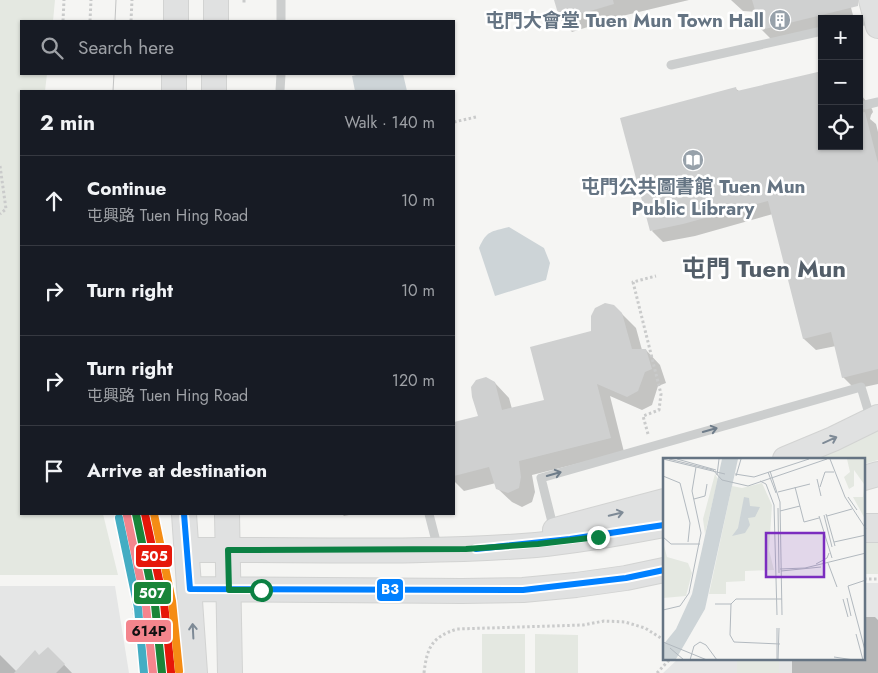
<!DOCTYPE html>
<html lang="en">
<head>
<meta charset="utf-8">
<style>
	:root { --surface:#171b24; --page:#20242c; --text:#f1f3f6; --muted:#9ea1a6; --line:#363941 }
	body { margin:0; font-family:Jost,"Noto Sans TC",sans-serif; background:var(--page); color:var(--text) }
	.controls { position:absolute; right:15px; top:15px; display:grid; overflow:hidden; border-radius:0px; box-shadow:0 1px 4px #0004 }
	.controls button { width:45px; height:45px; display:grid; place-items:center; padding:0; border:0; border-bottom:1px solid var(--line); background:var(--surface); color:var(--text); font:25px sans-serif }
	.stop { position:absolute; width:15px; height:15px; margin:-11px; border:4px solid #0b8043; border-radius:50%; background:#fff }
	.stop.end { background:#0b8043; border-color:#fff; box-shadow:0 1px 5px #0008 }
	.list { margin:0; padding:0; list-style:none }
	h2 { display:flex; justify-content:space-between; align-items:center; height:65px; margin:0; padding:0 20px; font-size:21px }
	h2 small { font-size:16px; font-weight:400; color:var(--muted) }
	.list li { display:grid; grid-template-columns:32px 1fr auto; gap:15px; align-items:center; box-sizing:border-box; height:90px; padding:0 20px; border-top:1px solid var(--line) }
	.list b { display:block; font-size:19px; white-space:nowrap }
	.list p { margin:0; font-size:16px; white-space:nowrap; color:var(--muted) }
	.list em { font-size:16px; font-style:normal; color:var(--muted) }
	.icon { flex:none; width:28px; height:28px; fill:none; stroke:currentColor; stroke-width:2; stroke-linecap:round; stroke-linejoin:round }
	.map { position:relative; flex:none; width:878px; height:673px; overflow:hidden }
	.search { position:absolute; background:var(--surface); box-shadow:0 1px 4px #0004; left:20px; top:20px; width:435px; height:55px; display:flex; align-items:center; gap:12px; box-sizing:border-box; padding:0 18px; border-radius:0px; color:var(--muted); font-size:19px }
	.panel { position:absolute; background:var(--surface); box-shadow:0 1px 4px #0004; left:20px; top:90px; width:435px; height:425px; border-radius:0px }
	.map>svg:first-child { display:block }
</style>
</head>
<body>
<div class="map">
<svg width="878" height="673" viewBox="0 0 878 673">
	<rect width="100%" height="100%" fill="#f5f5f3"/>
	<!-- built -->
	<path fill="#e5e6e6" d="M 864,583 L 878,583 L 878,673 L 663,673 L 678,659 L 864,659 Z
		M 0,586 L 115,586 L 129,673 L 0,673 Z"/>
	<!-- green -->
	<path fill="#e4e8e1" d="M 0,0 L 55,0 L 53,21 L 21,21 L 21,74 L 47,74 L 45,91 L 21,91 L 21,514 L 103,514 L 118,575 L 0,575 Z
		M 878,429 L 878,460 L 864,464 L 864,459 L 811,459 Z
		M 878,541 L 878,574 L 864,574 L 864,542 Z
		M 482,634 L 525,634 L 525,673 L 482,673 Z
		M 535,634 L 578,635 L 578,673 L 535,673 Z
		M 737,659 L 779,659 L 779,673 L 737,673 Z"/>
	<!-- water -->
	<path fill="#cdd4d7" d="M 360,74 L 403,74 L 407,91 L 355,91 L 352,76 Z
		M 509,227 L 544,248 L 550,263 L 546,280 L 495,296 L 479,248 C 487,230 491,232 509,227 Z"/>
	<!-- shadow -->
	<path fill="#0003" d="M 555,0 L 689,0 L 622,16 L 572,32 L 561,20 Z
		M 731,0 L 849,0 L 854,19 L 822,19 L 822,30 L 774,42 L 762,30 L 757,12 L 743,11 Z
		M 736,89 L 822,146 L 859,146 L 859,92 L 872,109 L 873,112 L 871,115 L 870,119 L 876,124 L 878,132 L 878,384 L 855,389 L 843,377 L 836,346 L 816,350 L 804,339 L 773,214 L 695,236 L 663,242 L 652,231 Z
		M 614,306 L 636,328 L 642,350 L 646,350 L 660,365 L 666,383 L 658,386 L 652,405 L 642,410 L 610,396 L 624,452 L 532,475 L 535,492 L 532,502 L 522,507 L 512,502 L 497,488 L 496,483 L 464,491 L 454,481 L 454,424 L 479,417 L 495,383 L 509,398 L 512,409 L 546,401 L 592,332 Z
		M 342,514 L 354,514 L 344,516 Z
		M 864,617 L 875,617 L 878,620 L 878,673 L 792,673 L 792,659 L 864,659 Z
		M 48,648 L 72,673 L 0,673 L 0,655 L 17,672 L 40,656 Z"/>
	<!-- building -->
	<path fill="#cfd0d0" d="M 554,0 L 613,0 L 614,4 L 560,20 Z
		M 752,0 L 858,0 L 858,6 L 761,30 Z
		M 822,71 L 822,146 L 859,146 L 859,113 L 865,112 L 878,163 L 878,369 L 842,378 L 831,332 L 803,339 L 768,201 L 683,224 L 650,231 L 620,118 L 736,87 L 737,91 Z
		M 605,303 L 614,305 L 622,313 L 632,349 L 646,349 L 652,369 L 645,372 L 638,391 L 627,397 L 597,384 L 611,438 L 519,461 L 521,477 L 519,488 L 508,493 L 496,489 L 489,467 L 454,476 L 454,422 L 478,416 L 472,397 L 471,387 L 476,380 L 486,377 L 495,382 L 502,410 L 544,400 L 530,347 L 591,331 L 591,316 L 595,308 Z
		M 48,647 L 65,664 L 56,673 L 14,673 L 35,650 L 39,655 Z"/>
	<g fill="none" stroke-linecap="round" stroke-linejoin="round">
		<!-- secondary casing -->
		<g stroke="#d2d3d2" stroke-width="26">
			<path id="secondary" d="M 871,0 L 878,26
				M 176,21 L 176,0
				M 216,21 L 216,0
				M 174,91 L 174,74
				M 214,91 L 214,74
				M 785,459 L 833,439 L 878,417
				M 864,478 L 878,474
				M 184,514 L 195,673
				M 227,514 L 230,673
				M 555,530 L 664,501
				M 187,550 C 303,549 420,554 536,545 C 579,541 622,533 664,525
				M 190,589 L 462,591 L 523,590 L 576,585 L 626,578 L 664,570"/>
		</g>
		<!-- highway casing -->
		<g stroke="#d1d2d2" stroke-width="30">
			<path id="highway" d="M 864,528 L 878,528"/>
		</g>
		<!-- path -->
		<path stroke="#cacbcb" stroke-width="3" stroke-dasharray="2.5 2.5" stroke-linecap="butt" d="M 244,0 L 244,5
			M 63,21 L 64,0
			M 90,21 L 91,0
			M 131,21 L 132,0
			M 454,122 L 476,117
			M 0,166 L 6,209 L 0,214
			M 648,434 L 643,416 L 659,410 L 661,394 L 633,282 L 656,276
			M 118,514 L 126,549 L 142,673
			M 864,579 L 878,579
			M 424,673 C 427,647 432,637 457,629 L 583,625 L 604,621 L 625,622 L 645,628 L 664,640
			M 657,673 L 670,659"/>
		<!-- lane -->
		<path stroke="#cccece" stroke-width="9" d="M 281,0 L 281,21
			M 859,22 L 876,18
			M 671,65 L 822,31
			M 280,91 L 281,74
			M 865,105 L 878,102
			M 429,514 L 438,549
			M 554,530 L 541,478 L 861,387 L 871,420"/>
		<!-- secondary -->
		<use href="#secondary" stroke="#e0e1e1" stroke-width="24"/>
		<!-- highway -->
		<use href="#highway" stroke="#e0e1e1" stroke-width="28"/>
		<!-- tram -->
		<path stroke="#c3c4c4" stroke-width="1" d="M 115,21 L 116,0
			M 113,91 L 114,74"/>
		<!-- bus-1 casing -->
		<g stroke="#fff" stroke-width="10">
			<path id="bus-1" d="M 184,514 L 190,589 L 523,590 L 626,578 L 664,570
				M 476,549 L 570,539 L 664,525"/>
		</g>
		<!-- bus-1 -->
		<use href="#bus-1" stroke="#0080ff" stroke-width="6"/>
		<!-- rail-1 casing -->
		<g stroke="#fff" stroke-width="11">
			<path id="rail-1" d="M 136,514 L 155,605 L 162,673"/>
		</g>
		<!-- rail-2 casing -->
		<g stroke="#fff" stroke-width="11">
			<path id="rail-2" d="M 127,516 L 146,606 L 153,673"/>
		</g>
		<!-- rail-3 casing -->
		<g stroke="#fff" stroke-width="11">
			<path id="rail-3" d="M 145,514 L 164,603 L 171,672"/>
		</g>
		<!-- rail-4 casing -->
		<g stroke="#fff" stroke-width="11">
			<path id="rail-4" d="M 119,518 L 138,608 L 144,673"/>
		</g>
		<!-- rail-5 casing -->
		<g stroke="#fff" stroke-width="11">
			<path id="rail-5" d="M 154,514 L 172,601 L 179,671"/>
		</g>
		<!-- rail-1 -->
		<use href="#rail-1" stroke="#1a8539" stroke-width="8"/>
		<!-- rail-2 -->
		<use href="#rail-2" stroke="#f4858d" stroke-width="8"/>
		<!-- rail-3 -->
		<use href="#rail-3" stroke="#e6180a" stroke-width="8"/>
		<!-- rail-4 -->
		<use href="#rail-4" stroke="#44adc3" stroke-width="8"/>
		<!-- rail-5 -->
		<use href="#rail-5" stroke="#f58c14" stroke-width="8"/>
	</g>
	<!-- one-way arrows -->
	<defs><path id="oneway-shaft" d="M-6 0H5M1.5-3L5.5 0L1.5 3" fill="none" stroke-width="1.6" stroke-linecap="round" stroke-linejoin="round" transform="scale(1.25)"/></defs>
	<g stroke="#6f7d8a">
		<use href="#oneway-shaft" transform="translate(710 430) rotate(-16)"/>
		<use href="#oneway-shaft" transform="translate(554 474) rotate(-16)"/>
	</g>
	<g stroke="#7e8a96">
		<use href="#oneway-shaft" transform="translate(830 440) rotate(-24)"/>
		<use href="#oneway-shaft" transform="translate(616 514) rotate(-14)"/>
		<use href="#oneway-shaft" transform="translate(193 631) rotate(-93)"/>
	</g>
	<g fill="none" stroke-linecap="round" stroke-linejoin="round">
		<!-- route -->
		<path stroke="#0b8043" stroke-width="6" d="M 261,590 L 229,590 L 228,550 L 466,549 L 538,544 L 598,537"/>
	</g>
	<!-- icons -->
	<defs>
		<g id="building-disc" transform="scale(1.125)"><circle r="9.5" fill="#97a1aa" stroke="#fff"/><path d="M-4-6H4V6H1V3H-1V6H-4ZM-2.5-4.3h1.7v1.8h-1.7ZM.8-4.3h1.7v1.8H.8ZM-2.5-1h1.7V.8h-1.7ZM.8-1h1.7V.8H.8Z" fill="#fff"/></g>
		<g id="library-disc" transform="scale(1.125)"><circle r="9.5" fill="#97a1aa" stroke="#fff"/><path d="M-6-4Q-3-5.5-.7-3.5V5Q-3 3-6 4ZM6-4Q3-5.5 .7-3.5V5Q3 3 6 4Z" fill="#fff"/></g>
	</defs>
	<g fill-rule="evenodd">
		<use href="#building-disc" x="780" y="20"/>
		<use href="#library-disc" x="693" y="160"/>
	</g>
	<g text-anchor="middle" stroke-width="5" stroke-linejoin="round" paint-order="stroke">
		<!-- poi labels -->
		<g font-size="19" font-weight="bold" fill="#657483" stroke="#fff" text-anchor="end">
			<text x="764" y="27">屯門大會堂 Tuen Mun Town Hall</text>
			<text x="693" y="193" text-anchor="middle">屯門公共圖書館 Tuen Mun<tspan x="693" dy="22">Public Library</tspan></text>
		</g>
		<!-- district labels -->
		<g font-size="24" font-weight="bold" fill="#535e69" stroke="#fff">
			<text x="764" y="277">屯門 Tuen Mun</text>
		</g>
	</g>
	<!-- overview -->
	<g transform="translate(663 458)">
		<rect width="202" height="202" fill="#f5f5f3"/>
		<path d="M 184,1 L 202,1 L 202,61 L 190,39 L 200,39 L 201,26 L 191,12 L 191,28 L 186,31 L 181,19 L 187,14 ZM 52,16 L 55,21 L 42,76 L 40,61 ZM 99,25 L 109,47 L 106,92 L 111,112 L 82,113 L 82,123 L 63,124 L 63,136 L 46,136 L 69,28 L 79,30 ZM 0,84 L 4,99 L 25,105 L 29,115 L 23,138 L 0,140 Z" fill="#e4e8e1"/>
		<path d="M 59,1 L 75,1 L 42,151 L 13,201 L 0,202 L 0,187 L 13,171 L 29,136 ZM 81,39 L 86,40 L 87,48 L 97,49 L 92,59 L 85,60 L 87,67 L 82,75 L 69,78 L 75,70 Z" fill="#cdd4d7"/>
		<path fill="none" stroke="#b2b9bf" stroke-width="1" d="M 0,1 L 62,16M 6,1 L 50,12 L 59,22 L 85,28 L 164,1M 14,1 L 53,12M 167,1 L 182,39 L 203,71M 107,13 L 117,44 L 119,157M 105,14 L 113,35M 72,16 L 91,19 L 146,1M 54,17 L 56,1M 0,18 L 17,25 L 27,65 L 25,84M 73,18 L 78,1M 154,21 L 158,38M 97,23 L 103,26 L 111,47 L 114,157M 132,29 L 141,64 L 156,60M 157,29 L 162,14 L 171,14M 115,34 L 147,26M 185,39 L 194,52M 31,41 L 42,38 L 44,26M 115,50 L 116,115M 117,53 L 137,48M 163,56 L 172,88M 161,57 L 169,89M 156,58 L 169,100M 164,58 L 189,51M 0,79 L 8,86 L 37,86M 171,84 L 203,77M 165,105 L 174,129M 153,106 L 164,100 L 166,95M 117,111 L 142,110 L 203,95M 118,113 L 158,109M 203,122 L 185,128 L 203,196M 184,140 L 188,158M 180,141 L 185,159M 52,146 L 68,146M 0,152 L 17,148 L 26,135 L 38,75 L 29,33 L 33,9M 193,176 L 200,202M 0,184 L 44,202M 117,186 L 71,184 L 67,177 L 68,146 L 73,141 L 119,141M 7,190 L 21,202M 171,199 L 191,202M 27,202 L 31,188 L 37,184 L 43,187 L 54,202M 114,202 L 114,170M 115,202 L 116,170"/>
		<path fill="#7b2cbf" fill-opacity="0.15" stroke="#7b2cbf" stroke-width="2.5" d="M 103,75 L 161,75 L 161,119 L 103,119 Z"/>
		<rect width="202" height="202" fill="none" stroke="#657483" stroke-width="2.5"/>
	</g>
	<g stroke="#fff" stroke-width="2">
		<rect x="135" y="544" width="38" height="24" rx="5" fill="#e6180a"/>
		<rect x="376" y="578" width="28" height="24" rx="5" fill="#0080ff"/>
		<rect x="133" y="581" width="39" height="24" rx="5" fill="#1a8539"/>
		<rect x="125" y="619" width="47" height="24" rx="5" fill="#f4858d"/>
	</g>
	<g font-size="14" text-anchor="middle" font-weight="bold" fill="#fff">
		<text x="154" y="561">505</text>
		<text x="390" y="594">B3</text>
		<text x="152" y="598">507</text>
	</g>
	<g font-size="14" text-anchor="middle" font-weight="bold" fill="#111">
		<text x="149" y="636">614P</text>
	</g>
</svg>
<div class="controls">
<button>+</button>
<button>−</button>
<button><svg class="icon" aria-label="locate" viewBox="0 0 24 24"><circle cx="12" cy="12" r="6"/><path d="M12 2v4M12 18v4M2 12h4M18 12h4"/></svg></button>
</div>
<div class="stop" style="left:261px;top:590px"></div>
<div class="stop end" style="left:598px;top:537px"></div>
<div class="search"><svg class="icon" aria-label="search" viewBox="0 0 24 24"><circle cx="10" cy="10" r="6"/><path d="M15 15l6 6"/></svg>Search here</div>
<section class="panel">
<h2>2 min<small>Walk · 140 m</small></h2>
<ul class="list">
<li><svg class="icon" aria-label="ahead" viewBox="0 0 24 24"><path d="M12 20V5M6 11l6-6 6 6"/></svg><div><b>Continue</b><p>屯興路 Tuen Hing Road</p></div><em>10 m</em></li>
<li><svg class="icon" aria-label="right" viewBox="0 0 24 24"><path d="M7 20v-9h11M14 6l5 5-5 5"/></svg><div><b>Turn right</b></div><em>10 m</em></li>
<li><svg class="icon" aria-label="right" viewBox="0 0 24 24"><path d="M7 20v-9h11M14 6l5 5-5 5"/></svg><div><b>Turn right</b><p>屯興路 Tuen Hing Road</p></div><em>120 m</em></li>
<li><svg class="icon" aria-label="arrive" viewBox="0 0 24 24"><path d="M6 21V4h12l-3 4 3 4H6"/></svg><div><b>Arrive at destination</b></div></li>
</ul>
</section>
</div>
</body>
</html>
